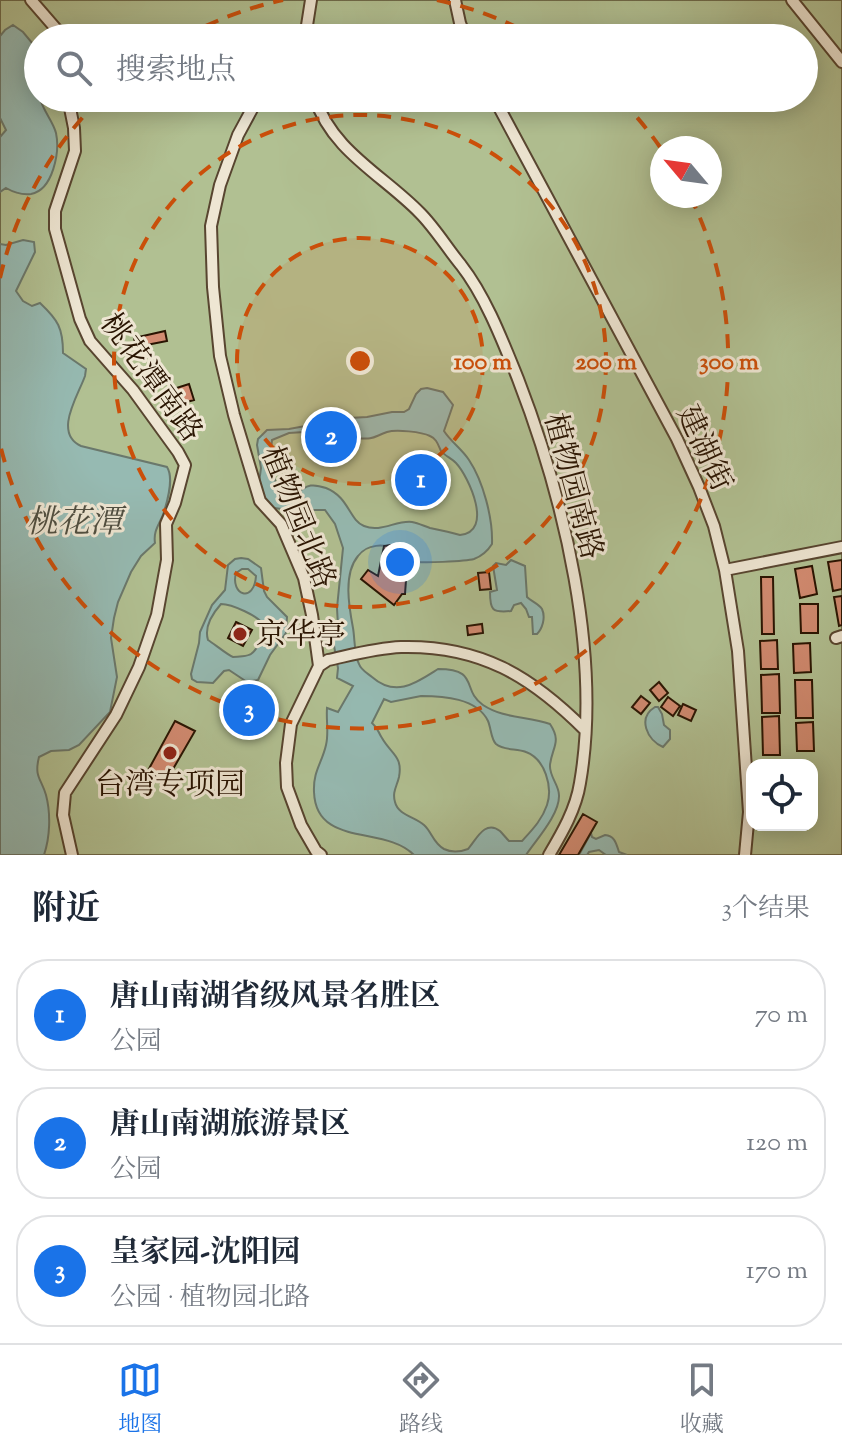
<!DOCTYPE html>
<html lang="zh">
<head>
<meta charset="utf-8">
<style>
	:root { --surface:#fff; --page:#f2f2f3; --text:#1f2937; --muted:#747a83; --line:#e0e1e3; --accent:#1a73e8 }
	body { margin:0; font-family:"Sorts Mill Goudy","Noto Serif SC",serif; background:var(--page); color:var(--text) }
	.controls { position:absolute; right:24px; bottom:24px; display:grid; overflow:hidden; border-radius:16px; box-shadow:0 4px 20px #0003 }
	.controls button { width:72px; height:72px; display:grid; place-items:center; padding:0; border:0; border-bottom:2px solid var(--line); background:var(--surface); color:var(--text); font:40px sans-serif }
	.compass { position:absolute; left:650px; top:136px; width:72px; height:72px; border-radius:50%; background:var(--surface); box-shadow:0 4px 20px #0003; rotate:299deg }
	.you { position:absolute; left:400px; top:562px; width:28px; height:28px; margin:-20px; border:6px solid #fff; border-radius:50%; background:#1a73e8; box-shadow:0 0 0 12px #1a73e833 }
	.badge { display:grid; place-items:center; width:52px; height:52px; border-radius:50%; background:var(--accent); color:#fff; font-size:26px; font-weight:700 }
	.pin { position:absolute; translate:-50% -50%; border:4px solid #fff; box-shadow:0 2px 8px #0006 }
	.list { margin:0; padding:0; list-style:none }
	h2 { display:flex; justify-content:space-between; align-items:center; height:104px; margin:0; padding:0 32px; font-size:34px }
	h2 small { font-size:26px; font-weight:400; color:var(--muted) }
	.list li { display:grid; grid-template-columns:52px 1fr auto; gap:24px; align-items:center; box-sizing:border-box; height:112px; margin:0 16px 16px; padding:0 16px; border:2px solid var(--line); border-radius:32px }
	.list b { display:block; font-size:30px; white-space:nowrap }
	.list p { margin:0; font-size:26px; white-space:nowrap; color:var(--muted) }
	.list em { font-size:26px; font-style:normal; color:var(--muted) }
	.icon { flex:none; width:44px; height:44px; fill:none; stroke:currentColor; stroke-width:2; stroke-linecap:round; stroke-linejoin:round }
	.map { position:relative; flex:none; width:842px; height:855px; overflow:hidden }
	.search { position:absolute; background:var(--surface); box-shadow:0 4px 20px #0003; left:24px; right:24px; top:24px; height:88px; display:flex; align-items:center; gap:20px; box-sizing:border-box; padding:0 28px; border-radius:44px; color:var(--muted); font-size:30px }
	.sheet { height:488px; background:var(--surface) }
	nav { display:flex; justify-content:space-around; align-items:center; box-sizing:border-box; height:112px; border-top:2px solid var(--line); background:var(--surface); font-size:22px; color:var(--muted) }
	nav a { display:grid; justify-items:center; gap:4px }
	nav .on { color:var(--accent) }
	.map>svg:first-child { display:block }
</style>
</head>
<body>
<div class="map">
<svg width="842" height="855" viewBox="0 0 842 855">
	<rect width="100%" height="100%" fill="#e5d9bb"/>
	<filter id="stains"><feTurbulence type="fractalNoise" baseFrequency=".0025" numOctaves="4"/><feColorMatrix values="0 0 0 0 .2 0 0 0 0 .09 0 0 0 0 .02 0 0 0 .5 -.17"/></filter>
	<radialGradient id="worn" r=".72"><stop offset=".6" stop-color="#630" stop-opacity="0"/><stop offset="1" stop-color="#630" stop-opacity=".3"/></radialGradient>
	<!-- green -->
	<path fill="#b1c092" stroke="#6d6a4a" stroke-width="2" fill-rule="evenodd" d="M 0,0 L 842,0 L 842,855 L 0,855 ZM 38,38 L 804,38 L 804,98 L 38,98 ZM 662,148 L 710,148 L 710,196 L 662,196 ZM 752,765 L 812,765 L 812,825 L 752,825 Z"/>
	<!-- water -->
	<path fill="#96bab2" stroke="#6a786c" stroke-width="2" fill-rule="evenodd" d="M 13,25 L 23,32 L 38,50 L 38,98 L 40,98 C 43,111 53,121 56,133 C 60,152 53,190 31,194 C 23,195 13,192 6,188 L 0,192 L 0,137 L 6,130 L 0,118 L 0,36 L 5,30 Z
		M 23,240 L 34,242 L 35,252 L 16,291 L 23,301 L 32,306 L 40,303 C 58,320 63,328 63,353 L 86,369 L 85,376 C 78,396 53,433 81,446 L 167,467 C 174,478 168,499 164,512 C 160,524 153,530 155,543 L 141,556 L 131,572 L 118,602 L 114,618 L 111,638 L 117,677 L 110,712 L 79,745 L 69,750 L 51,751 L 39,757 C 34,777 41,778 46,795 C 51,814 50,837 44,855 L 0,855 L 0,244 L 6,245 Z
		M 427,388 L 443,392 L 453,405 L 444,431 C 451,442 462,449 469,460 C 483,481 493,518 492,544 C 487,552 482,556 474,559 C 467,561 419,564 412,561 C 406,559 402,553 397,550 C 384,543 367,544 358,556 C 343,574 349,607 353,628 C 355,639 354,655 359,664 C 361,670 367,673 372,677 C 396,698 416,683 438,669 C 480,669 461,690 483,705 C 504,719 528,716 550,724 C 562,742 552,747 550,765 C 549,776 559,785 559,795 C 560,814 536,840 526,855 L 414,855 C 385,825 316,848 314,792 C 313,771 322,763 326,745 C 329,733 326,720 327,708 L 338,712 L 353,686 L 337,678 L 338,668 L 333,640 L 338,626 L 337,608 L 343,548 L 335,524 L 325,510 L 288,510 L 268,507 L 258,490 L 261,468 L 257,445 L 258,439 L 267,430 L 289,429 L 349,418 L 367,417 L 392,412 L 404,412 L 409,409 L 416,394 L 421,389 ZM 350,429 L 357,438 C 374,440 373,437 387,432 C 396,429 422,432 430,436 C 437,439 438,445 441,451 C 445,456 451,458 456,463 C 469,477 494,532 460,535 C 450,532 440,530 430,528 C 424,526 418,523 412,522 C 396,520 381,533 364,526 C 349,520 349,497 326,488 C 303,480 305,493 291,493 C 270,494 270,454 272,440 L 289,433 ZM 421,696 C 443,696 477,698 488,721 C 491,728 491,739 496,744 C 504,751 517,748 526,752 C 545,759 553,787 547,805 C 542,820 532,830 522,841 L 509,841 C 506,838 503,834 500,831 C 485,819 476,840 468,849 C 460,852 452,853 444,849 C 433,843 432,832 424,825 C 415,817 398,815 395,802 C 392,792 397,786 399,777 C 403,756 391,754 382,738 C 378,732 378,728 372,723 L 384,699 L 391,702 Z
		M 241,558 L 248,559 L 261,568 L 264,591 L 267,597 L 287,617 L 286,633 L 270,655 L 258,680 L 247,682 L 229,670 L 224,671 L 213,683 L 197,682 L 192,679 L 191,674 L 199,643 L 200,632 L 212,605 L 225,590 L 228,565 L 235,559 ZM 242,569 L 248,569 L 256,576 C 254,604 230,595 236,573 ZM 221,604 C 231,604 260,616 264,626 C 266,633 257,650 251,654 C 248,656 237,657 233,657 C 229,656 213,643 208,640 C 204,627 213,613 221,604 Z
		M 511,560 L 525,566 L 527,597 C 531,601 539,604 542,609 C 546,618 542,629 537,634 L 533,634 L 532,617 L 529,617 L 526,609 L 521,603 L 514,605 L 511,611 C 492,613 490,610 490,592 L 497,590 L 493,566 L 496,563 L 506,565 Z
		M 655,707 L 658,707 L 662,714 L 664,725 L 670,730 L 670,739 L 663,747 C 647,740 637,718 655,707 Z
		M 591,833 L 592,837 L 596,839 L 605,835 C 615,836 616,843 619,852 L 627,855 L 606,855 L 599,850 L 589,852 L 587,855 L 579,855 Z"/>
	<!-- building -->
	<path fill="#d28b71" stroke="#291402" stroke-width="2" d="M 165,331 L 167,341 L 136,347 L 134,338 Z
		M 189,384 L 194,400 L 183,403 L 180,395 L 166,400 L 164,392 Z
		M 390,545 L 397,548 L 391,578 L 406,580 L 405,594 L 402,594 L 394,605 L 361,579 L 368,570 L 378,576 L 384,546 Z
		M 842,560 L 842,589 L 833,591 L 828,562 Z
		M 812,566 L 817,594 L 800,598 L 795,569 Z
		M 489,572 L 491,589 L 480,590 L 478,573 Z
		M 761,577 L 773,577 L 774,634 L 762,634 Z
		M 842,596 L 842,625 L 839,626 L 834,597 Z
		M 800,604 L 818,604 L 818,633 L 801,633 Z
		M 236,622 L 252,630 L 243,646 L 228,638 Z
		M 482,624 L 483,633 L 468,635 L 467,626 Z
		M 777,640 L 778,669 L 761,669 L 760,641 Z
		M 810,643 L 811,672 L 794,673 L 793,644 Z
		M 779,674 L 780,713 L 762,713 L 761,675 Z
		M 795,680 L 812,680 L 813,718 L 796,718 Z
		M 659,682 L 668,693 L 659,701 L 650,690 Z
		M 641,696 L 650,703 L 641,714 L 632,707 Z
		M 668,697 L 680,706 L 673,716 L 661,707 Z
		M 683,704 L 696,710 L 691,721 L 678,715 Z
		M 227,706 L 243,713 L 238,723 L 223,715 Z
		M 779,716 L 780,755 L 763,755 L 762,717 Z
		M 175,721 L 195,731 L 169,776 L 145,776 Z
		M 813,722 L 814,751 L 797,751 L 796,723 Z
		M 583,814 L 597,822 L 578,855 L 559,855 Z"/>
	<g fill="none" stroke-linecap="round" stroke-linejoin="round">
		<!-- minor casing -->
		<g stroke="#584530" stroke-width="14">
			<path id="minor" d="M 31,0 L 64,38
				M 455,0 L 460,23 L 466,38
				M 792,0 L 842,62
				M 305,38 L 311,0
				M 70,98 L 70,108 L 74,128 L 75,151 L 55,211 L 55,229 L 80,319 L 90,341 L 133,390 L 178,452 L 185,465 L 175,503 L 166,524 L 167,560 L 157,615 L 139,667 L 116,715 L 65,793 L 63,815 L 72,855
				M 258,98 L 238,135 L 220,185 L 211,226 L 213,287 L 220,356 L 234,415 L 260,501 L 281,524 L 304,578 L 312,615 L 319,666 L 291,724 L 286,763 L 287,787 L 301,825 L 316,851 L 321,855
				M 315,98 C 332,151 383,175 420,213 C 435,228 447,248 461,265 C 486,297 503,342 518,379 C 564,498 602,656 580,783 C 576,809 562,833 549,855
				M 494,98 L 677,439 L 699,487 L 714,526 L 725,570 L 738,651 L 749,812 L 745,855
				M 725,570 L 842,547
				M 836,638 L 842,636
				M 319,666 L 328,660 C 351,655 376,648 401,647 C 480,645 531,676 585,730"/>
		</g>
		<!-- minor -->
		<use href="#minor" stroke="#eee6d3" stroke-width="10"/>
	</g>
	<!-- distance rings -->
	<circle cx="360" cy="361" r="123" fill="#cb4f0a" fill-opacity=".12"/>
	<g fill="none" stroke="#cb4f0a" stroke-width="4" stroke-dasharray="14 10">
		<circle cx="360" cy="361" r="123"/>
		<circle cx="360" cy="361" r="246"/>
		<path d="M0 278A369 369 0 0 1 99 100M184 37A369 369 0 0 1 283 0M437 0A369 369 0 0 1 536 37M621 100A369 369 0 0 1 660 147M690 196A369 369 0 1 1 0 444"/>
	</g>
	<!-- markers -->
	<g fill="#8f2418" stroke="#eee6d3" stroke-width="3">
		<circle cx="240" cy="634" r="8"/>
		<circle cx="170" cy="753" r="8"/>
	</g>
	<g text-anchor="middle" stroke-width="6" stroke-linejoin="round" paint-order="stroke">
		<!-- street labels -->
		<g font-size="30" fill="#291402" stroke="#eee6d3">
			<text transform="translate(152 377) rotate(54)" y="10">桃花潭南路</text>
			<text transform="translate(705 448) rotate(65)" y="10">建湖街</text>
			<text transform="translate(574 486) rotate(75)" y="10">植物园南路</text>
			<text transform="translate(299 517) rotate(68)" y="10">植物园北路</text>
		</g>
		<!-- poi labels -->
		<g font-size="30" fill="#291402" stroke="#eee6d3" text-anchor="start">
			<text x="256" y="644">京华亭</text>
			<text x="170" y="794" text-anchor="middle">台湾专项园</text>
		</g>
		<!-- water labels -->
		<g font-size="32" font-style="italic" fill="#4f4e40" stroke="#eee6d3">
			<text x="74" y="532">桃花潭</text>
		</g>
	</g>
	<circle cx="360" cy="361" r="12" fill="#cb4f0a" stroke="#eee6d3" stroke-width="4"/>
	<g font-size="24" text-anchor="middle" font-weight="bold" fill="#cb4f0a" stroke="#eee6d3" stroke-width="6" stroke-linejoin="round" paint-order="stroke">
		<text x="483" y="369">100 m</text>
		<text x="606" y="369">200 m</text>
		<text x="729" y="369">300 m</text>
	</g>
	<rect width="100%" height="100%" filter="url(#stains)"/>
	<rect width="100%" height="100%" fill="url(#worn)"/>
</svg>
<div class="controls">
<button><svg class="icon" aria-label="locate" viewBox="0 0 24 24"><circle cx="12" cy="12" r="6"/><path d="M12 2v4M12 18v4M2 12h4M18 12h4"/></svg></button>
</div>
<svg class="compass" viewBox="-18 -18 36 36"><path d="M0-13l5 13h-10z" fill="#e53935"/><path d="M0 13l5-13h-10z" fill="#747a83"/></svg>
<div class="you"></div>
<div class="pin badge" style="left:421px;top:480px">1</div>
<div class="pin badge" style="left:331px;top:437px">2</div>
<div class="pin badge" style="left:249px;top:710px">3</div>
<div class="search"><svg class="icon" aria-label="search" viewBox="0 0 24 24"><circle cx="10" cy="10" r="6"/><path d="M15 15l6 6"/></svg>搜索地点</div>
</div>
<section class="sheet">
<h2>附近<small>3个结果</small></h2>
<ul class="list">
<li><span class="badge">1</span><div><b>唐山南湖省级风景名胜区</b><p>公园</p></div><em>70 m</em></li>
<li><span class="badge">2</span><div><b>唐山南湖旅游景区</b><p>公园</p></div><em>120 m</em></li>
<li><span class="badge">3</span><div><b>皇家园-沈阳园</b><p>公园 · 植物园北路</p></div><em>170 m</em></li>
</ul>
</section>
<nav>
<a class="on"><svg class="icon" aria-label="map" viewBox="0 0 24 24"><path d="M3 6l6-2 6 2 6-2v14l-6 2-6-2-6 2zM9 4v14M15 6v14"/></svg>地图</a>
<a><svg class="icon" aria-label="directions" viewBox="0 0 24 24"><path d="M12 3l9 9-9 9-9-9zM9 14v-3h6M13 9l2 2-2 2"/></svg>路线</a>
<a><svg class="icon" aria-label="saved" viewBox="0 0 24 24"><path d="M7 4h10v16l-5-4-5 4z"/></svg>收藏</a>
</nav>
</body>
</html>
